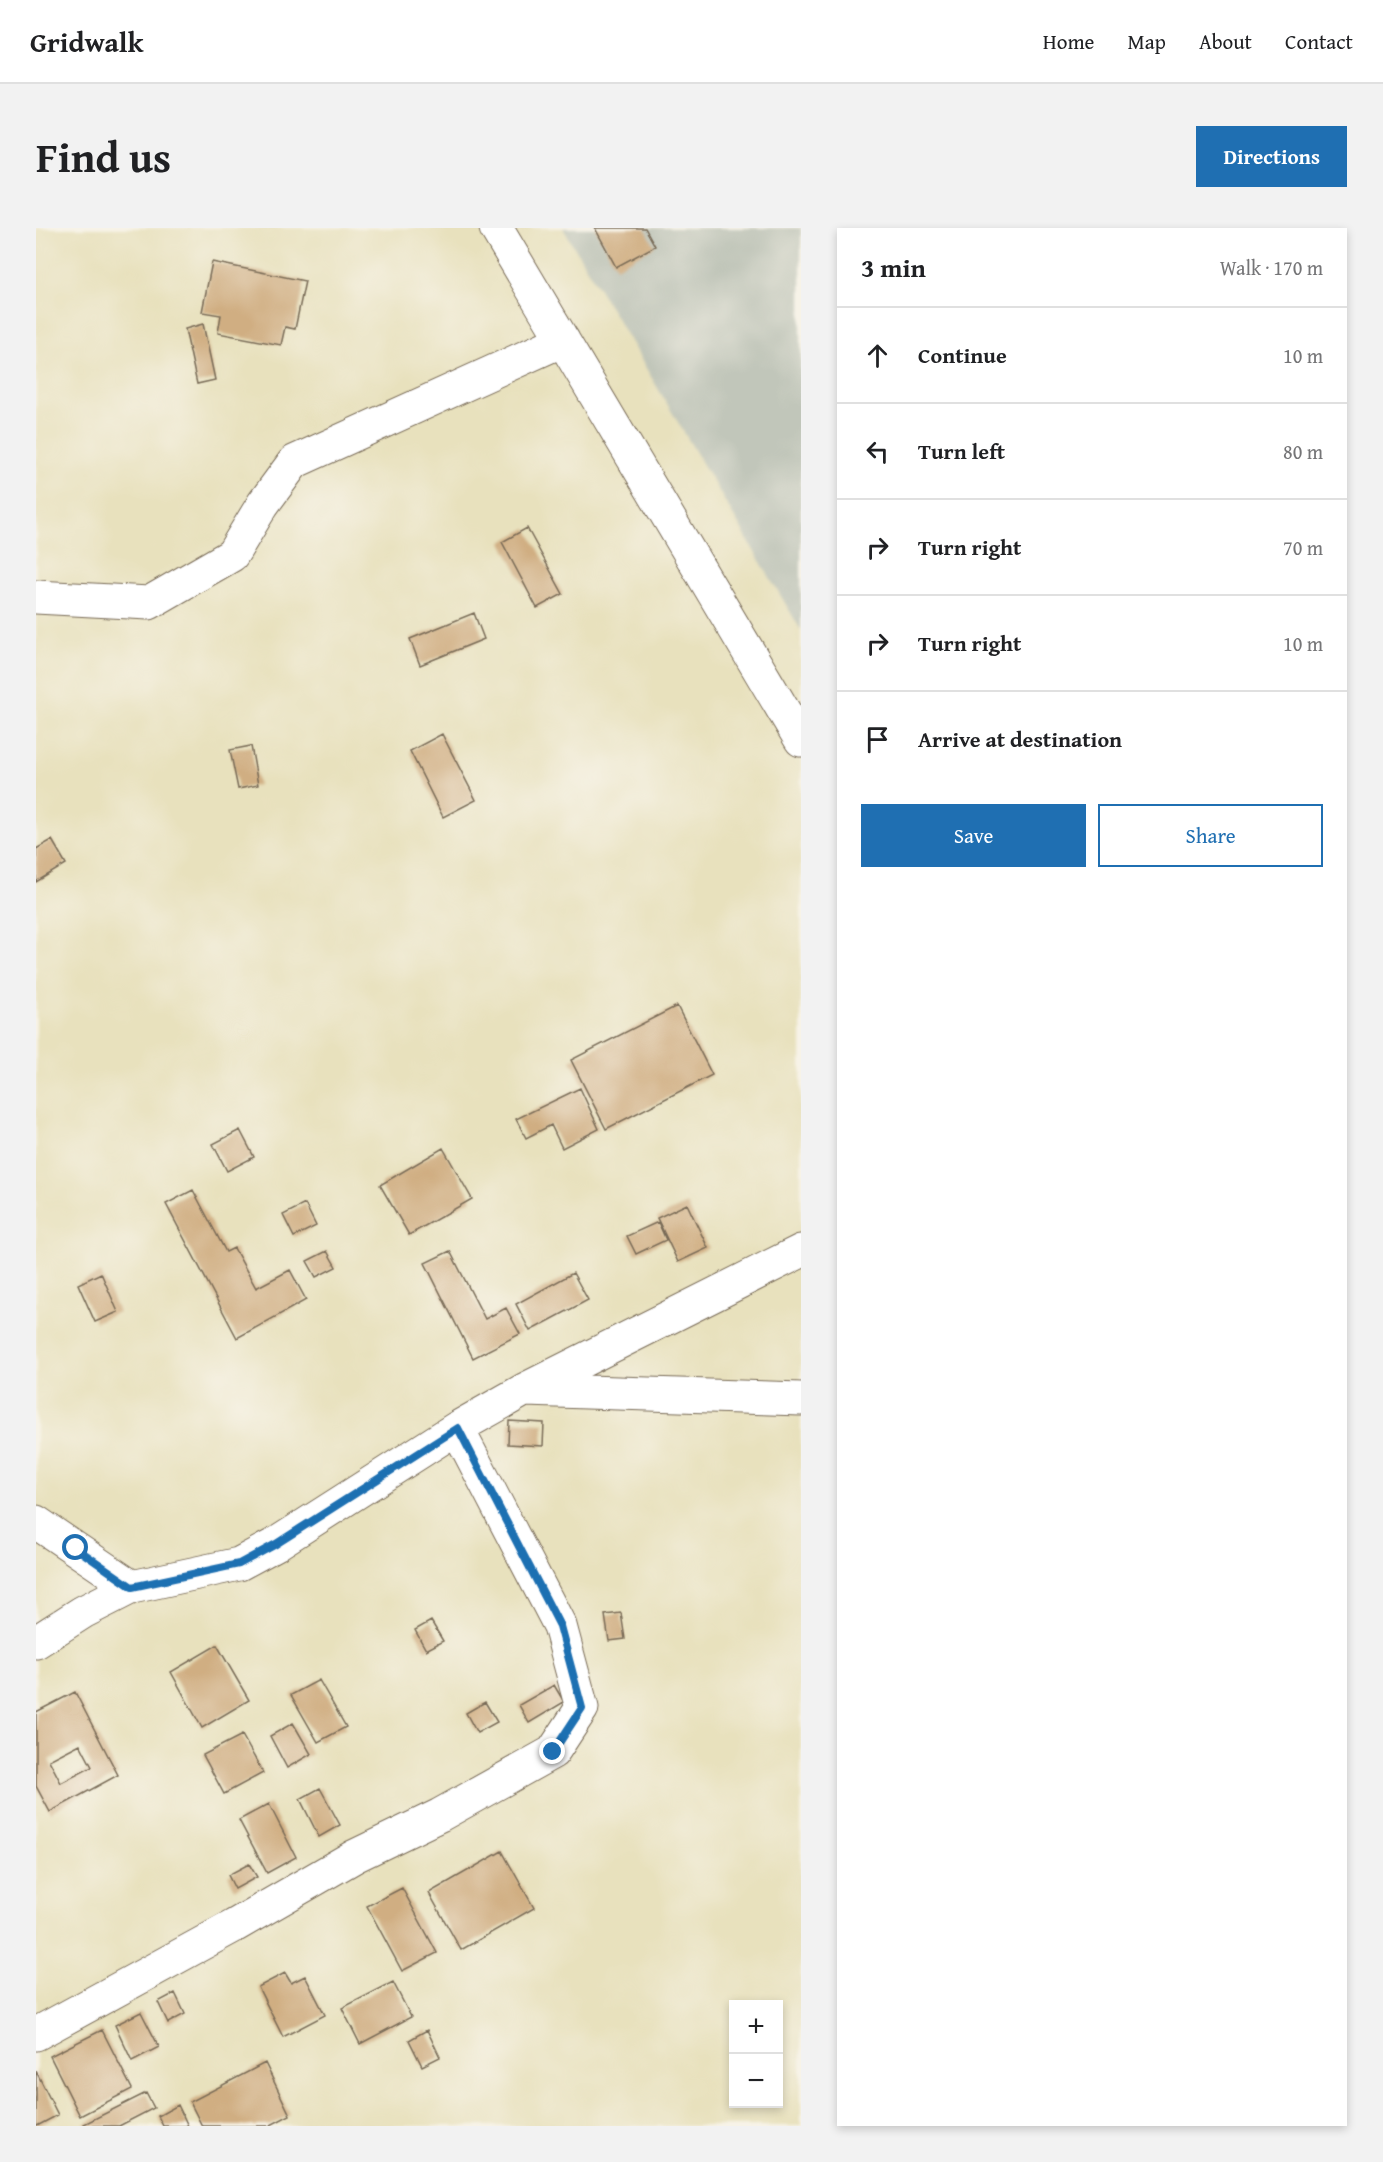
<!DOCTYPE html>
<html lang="en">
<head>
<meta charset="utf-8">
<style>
	:root { --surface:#fff; --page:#f2f2f2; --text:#202124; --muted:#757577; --line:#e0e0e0; --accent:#1f6fb2 }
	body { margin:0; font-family:"Gentium Book Plus",serif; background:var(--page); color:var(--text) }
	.controls { position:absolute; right:18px; bottom:18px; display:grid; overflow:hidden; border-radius:0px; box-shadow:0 3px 9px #0003 }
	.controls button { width:54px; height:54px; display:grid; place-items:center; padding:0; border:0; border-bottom:2px solid var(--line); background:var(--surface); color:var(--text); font:30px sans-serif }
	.stop { position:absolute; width:18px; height:18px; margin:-14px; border:4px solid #1f6fb2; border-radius:50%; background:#fff }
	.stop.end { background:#1f6fb2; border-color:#fff; box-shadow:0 2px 6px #0008 }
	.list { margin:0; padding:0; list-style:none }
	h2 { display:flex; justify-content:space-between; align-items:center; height:78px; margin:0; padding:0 24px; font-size:26px }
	h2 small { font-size:20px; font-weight:400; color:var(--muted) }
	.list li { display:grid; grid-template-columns:39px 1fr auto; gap:18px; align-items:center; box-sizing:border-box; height:96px; padding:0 24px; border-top:2px solid var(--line) }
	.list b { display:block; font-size:22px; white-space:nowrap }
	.list em { font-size:20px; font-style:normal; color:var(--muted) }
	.actions { display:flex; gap:12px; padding:18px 24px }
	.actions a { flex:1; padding:14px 0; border:2px solid var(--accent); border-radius:0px; text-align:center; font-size:21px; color:var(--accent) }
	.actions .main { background:var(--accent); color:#fff }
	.icon { flex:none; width:33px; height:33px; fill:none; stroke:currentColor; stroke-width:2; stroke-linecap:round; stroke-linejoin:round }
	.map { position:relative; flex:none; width:765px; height:1898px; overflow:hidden; border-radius:0px }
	header { display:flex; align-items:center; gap:36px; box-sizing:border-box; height:84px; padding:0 30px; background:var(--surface); border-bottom:2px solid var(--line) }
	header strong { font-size:28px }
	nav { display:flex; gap:33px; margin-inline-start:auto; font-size:21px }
	.intro { display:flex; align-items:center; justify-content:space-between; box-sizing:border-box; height:144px; padding:0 36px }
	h1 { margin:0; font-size:42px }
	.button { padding:15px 27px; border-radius:0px; background:var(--accent); color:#fff; font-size:21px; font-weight:700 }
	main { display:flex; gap:36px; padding:0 36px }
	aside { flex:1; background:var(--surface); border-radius:0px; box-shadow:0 3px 9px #0003 }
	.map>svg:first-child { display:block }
</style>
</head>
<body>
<header>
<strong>Gridwalk</strong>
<nav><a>Home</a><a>Map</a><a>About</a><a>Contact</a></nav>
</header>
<div class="intro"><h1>Find us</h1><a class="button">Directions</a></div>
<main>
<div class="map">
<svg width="765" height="1898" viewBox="0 0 765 1898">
	<rect width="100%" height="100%" fill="#f7f3e8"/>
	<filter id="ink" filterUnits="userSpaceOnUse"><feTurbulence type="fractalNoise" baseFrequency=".0167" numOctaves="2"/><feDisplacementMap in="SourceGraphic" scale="12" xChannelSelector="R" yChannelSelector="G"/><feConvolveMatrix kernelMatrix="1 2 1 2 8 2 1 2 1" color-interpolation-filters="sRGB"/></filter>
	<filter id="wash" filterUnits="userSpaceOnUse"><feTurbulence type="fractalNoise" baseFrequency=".008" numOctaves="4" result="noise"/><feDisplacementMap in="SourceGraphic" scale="24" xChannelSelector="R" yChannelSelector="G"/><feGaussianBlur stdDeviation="1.35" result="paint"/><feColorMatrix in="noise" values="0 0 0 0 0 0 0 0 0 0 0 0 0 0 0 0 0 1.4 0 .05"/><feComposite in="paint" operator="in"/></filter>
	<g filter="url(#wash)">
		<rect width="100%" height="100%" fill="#e8e1bd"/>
		<!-- industrial -->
		<path fill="#c1c6ba" d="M 527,0 L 765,0 L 765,402 Z"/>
		<g id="blocks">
			<!-- building -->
			<path fill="#d0ae82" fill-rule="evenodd" d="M 559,0 L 609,0 L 619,18 L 580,39 Z
				M 176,34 L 269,53 L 259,101 L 249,99 L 245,117 L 182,105 L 185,87 L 166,84 Z
				M 167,96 L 179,152 L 161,156 L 149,101 Z
				M 491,300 L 527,366 L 501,380 L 466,314 Z
				M 438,385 L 448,411 L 384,437 L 374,411 Z
				M 406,506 L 440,572 L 407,589 L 374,523 Z
				M 215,518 L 222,557 L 202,561 L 194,522 Z
				M 16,612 L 30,636 L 0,654 L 0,621 Z
				M 641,778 L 676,847 L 570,901 L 535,832 Z
				M 544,860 L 563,901 L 526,920 L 515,897 L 490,910 L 480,891 Z
				M 204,902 L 218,929 L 191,943 L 177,916 Z
				M 407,920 L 436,971 L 373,1007 L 344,957 Z
				M 157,962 L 190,1024 L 198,1020 L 220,1060 L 254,1042 L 270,1072 L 201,1110 L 130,976 Z
				M 269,976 L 280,998 L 258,1009 L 247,987 Z
				M 651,976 L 672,1020 L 642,1034 L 621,990 Z
				M 622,994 L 630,1012 L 600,1026 L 591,1008 Z
				M 291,1023 L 300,1039 L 280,1049 L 271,1033 Z
				M 414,1023 L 449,1091 L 470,1080 L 484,1106 L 437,1130 L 389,1035 Z
				M 65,1045 L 82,1084 L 59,1094 L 42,1056 Z
				M 537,1045 L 552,1072 L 494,1103 L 480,1076 Z
				M 473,1193 L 508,1195 L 507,1218 L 472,1216 Z
				M 585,1385 L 589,1411 L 573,1413 L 569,1387 Z
				M 395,1393 L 407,1413 L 390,1422 L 379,1402 Z
				M 181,1417 L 213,1472 L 166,1500 L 135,1444 Z
				M 283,1452 L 310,1499 L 282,1514 L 255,1467 Z
				M 518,1457 L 528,1474 L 493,1495 L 483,1477 Z
				M 39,1464 L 82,1547 L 14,1584 L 0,1558 L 0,1484 ZM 44,1516 L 56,1539 L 25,1555 L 13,1532 Z
				M 449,1474 L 461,1494 L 441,1505 L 430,1485 Z
				M 257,1495 L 275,1526 L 251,1540 L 234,1508 Z
				M 206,1507 L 227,1545 L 188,1566 L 167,1527 Z
				M 284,1560 L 304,1597 L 283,1609 L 264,1571 Z
				M 233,1576 L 260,1629 L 231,1645 L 203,1592 Z
				M 466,1623 L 498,1680 L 425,1722 L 393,1665 Z
				M 213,1636 L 221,1649 L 199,1661 L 192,1647 Z
				M 366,1660 L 401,1725 L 366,1743 L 331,1678 Z
				M 249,1745 L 255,1755 L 269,1748 L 289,1787 L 247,1809 L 222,1759 Z
				M 357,1754 L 375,1789 L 324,1816 L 306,1780 Z
				M 139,1765 L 149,1786 L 132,1795 L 122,1774 Z
				M 105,1784 L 123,1819 L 96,1833 L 79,1797 Z
				M 66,1802 L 96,1861 L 44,1888 L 14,1828 Z
				M 391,1802 L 404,1829 L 386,1838 L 373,1812 Z
				M 229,1835 L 254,1887 L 233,1898 L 166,1898 L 154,1874 Z
				M 0,1843 L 22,1887 L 1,1898 L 0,1898 Z
				M 110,1865 L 118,1880 L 83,1898 L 49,1898 L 48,1896 Z
				M 142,1877 L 152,1898 L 127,1898 L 122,1888 Z"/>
		</g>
	</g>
	<g filter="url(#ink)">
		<use href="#blocks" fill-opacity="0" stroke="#786a56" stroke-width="1.5"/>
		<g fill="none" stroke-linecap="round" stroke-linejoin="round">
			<!-- minor casing -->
			<g stroke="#786a56" stroke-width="35">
				<path id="minor" d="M 460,0 L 765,512
					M 0,369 L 113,375 L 196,327 L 227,276 L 258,234 L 527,112
					M 490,1162 L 765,1171
					M 0,1294 L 96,1359
					M 0,1414 L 47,1384 L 96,1359 L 203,1336 L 240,1316 L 421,1200 L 488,1162 L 765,1023
					M 0,1806 L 198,1698 L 319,1628 L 404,1587 L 517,1524 L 546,1480 L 524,1398 L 421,1200"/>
			</g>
			<!-- minor -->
			<use href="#minor" stroke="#fff" stroke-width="33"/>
		</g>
	</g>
	<g fill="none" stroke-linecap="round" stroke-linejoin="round" filter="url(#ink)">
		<!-- route -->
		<path stroke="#1f6fb2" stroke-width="8" d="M 40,1320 L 96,1359 L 203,1336 L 240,1316 L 422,1200 L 524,1398 L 546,1480 L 517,1524"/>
	</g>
</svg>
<div class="controls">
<button>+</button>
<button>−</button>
</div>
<div class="stop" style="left:40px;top:1320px"></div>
<div class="stop end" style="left:517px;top:1524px"></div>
</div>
<aside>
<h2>3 min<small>Walk · 170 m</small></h2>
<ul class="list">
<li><svg class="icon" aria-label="ahead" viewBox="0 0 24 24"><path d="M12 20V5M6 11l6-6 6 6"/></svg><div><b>Continue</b></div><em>10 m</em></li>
<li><svg class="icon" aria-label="left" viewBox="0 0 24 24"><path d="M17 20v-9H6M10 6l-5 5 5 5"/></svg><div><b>Turn left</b></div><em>80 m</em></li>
<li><svg class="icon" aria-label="right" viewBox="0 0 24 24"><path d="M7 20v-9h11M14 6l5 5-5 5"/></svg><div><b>Turn right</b></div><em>70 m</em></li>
<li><svg class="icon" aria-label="right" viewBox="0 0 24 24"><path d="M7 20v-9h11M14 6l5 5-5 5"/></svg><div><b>Turn right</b></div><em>10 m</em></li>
<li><svg class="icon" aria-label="arrive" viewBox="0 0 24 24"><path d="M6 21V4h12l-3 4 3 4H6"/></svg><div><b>Arrive at destination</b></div></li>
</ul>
<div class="actions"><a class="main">Save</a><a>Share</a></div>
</aside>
</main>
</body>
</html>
